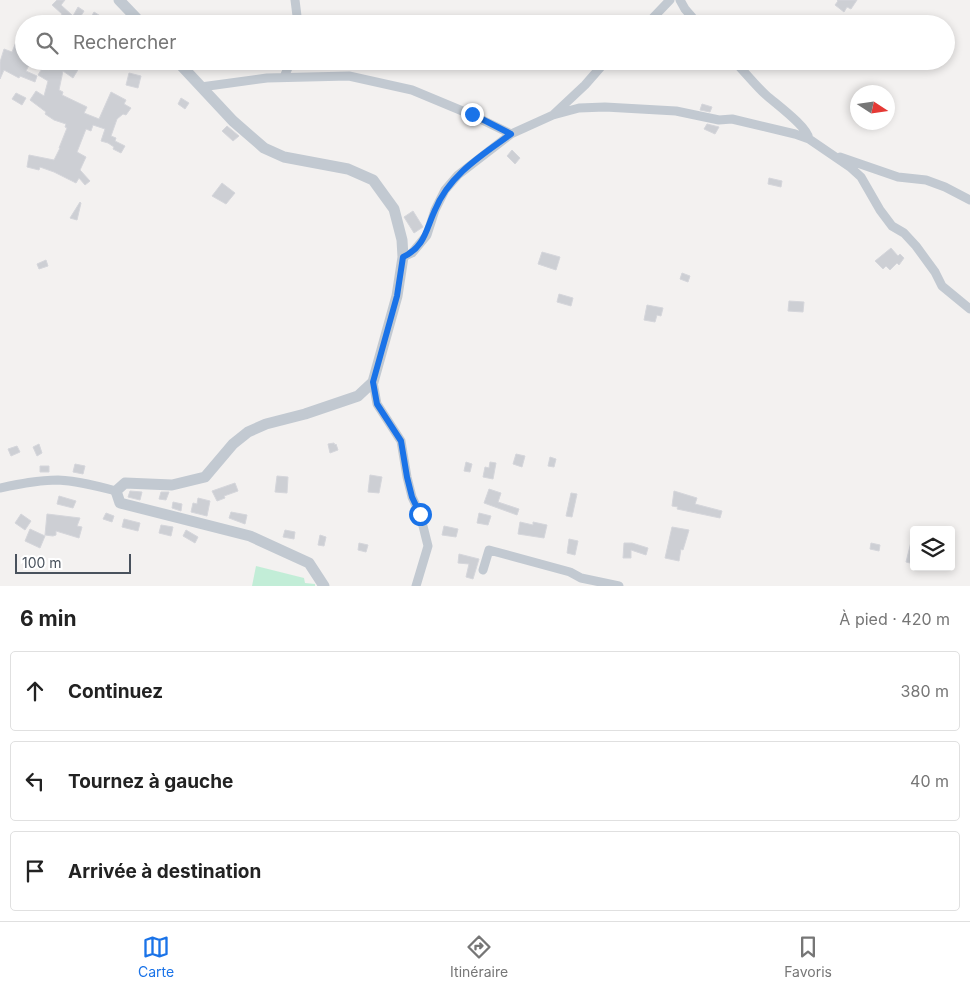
<!DOCTYPE html>
<html lang="fr">
<head>
<meta charset="utf-8">
<style>
	:root { --surface:#fff; --page:#f6f6f6; --text:#222; --muted:#767676; --line:#e0e0e0; --accent:#1a73e8 }
	body { margin:0; font-family:Inter,sans-serif; background:var(--page); color:var(--text) }
	.controls { position:absolute; right:15px; bottom:15px; display:grid; overflow:hidden; border-radius:5px; box-shadow:0 2px 8px #0003 }
	.controls button { width:45px; height:45px; display:grid; place-items:center; padding:0; border:0; border-bottom:1px solid var(--line); background:var(--surface); color:var(--text); font:25px sans-serif }
	.compass { position:absolute; left:850px; top:85px; width:45px; height:45px; border-radius:50%; background:var(--surface); box-shadow:0 2px 8px #0003; rotate:102deg }
	.scale { position:absolute; left:15px; bottom:12px; width:116px; box-sizing:border-box; padding-left:5px; border:2px solid #49525d; border-top:0; font-size:14px; line-height:18px; white-space:nowrap; color:#49525d; -webkit-text-stroke:4px #fff; paint-order:stroke }
	.stop { position:absolute; width:15px; height:15px; margin:-11px; border:4px solid #1a73e8; border-radius:50%; background:#fff }
	.stop.end { background:#1a73e8; border-color:#fff; box-shadow:0 1px 5px #0008 }
	.list { margin:0; padding:0; list-style:none }
	h2 { display:flex; justify-content:space-between; align-items:center; height:65px; margin:0; padding:0 20px; font-size:21px }
	h2 small { font-size:16px; font-weight:400; color:var(--muted) }
	.list li { display:grid; grid-template-columns:32px 1fr auto; gap:15px; align-items:center; box-sizing:border-box; height:80px; margin:0 10px 10px; padding:0 10px; border:1px solid var(--line); border-radius:5px }
	.list b { display:block; font-size:19px; white-space:nowrap }
	.list em { font-size:16px; font-style:normal; color:var(--muted) }
	.icon { flex:none; width:28px; height:28px; fill:none; stroke:currentColor; stroke-width:2; stroke-linecap:round; stroke-linejoin:round }
	.map { position:relative; flex:none; width:970px; height:586px; overflow:hidden }
	.search { position:absolute; background:var(--surface); box-shadow:0 2px 8px #0003; left:15px; right:15px; top:15px; height:55px; display:flex; align-items:center; gap:12px; box-sizing:border-box; padding:0 18px; border-radius:28px; color:var(--muted); font-size:19px }
	.sheet { height:335px; background:var(--surface) }
	nav { display:flex; justify-content:space-around; align-items:center; box-sizing:border-box; height:70px; border-top:1px solid var(--line); background:var(--surface); font-size:14px; color:var(--muted) }
	nav a { display:grid; justify-items:center; gap:2px }
	nav .on { color:var(--accent) }
	.map>svg:first-child { display:block }
</style>
</head>
<body>
<div class="map">
<svg width="970" height="586" viewBox="0 0 970 586">
	<rect width="100%" height="100%" fill="#f3f1f0"/>
	<!-- green -->
	<path fill="#c2edd7" d="M 256,566 L 304,578 L 305,583 L 315,584 L 315,586 L 252,586 Z"/>
	<!-- building -->
	<path fill="#cdcfd4" stroke="#d5d6db" d="M 57,0 L 65,0 L 61,5 L 73,16 L 78,7 L 84,11 L 76,24 L 58,24 L 62,14 L 52,5 Z
		M 837,0 L 857,0 L 851,9 L 847,7 L 844,12 L 835,5 L 838,1 Z
		M 94,12 L 102,17 L 98,24 L 90,19 Z
		M 16,42 L 24,45 L 24,61 L 31,61 L 26,71 L 37,76 L 35,82 L 20,76 L 19,78 L 4,70 L 0,79 L 0,62 L 4,49 L 12,52 Z
		M 55,61 L 68,61 L 79,68 L 73,78 L 63,71 L 59,90 L 63,92 L 62,95 L 87,107 L 84,113 L 99,119 L 111,92 L 126,100 L 124,104 L 131,108 L 126,115 L 123,114 L 117,119 L 111,136 L 116,138 L 115,141 L 125,146 L 121,153 L 113,149 L 114,147 L 108,143 L 101,141 L 105,129 L 93,125 L 91,131 L 86,129 L 77,152 L 86,157 L 80,170 L 90,181 L 85,185 L 79,178 L 76,183 L 54,172 L 40,167 L 39,170 L 27,167 L 29,155 L 54,160 L 60,148 L 59,148 L 67,128 L 65,127 L 66,124 L 54,120 L 45,114 L 46,112 L 30,100 L 36,91 L 44,96 L 48,81 L 38,75 L 43,67 L 49,70 Z
		M 129,73 L 141,76 L 138,88 L 126,85 Z
		M 16,93 L 26,98 L 22,105 L 12,99 Z
		M 181,98 L 189,103 L 185,109 L 178,104 Z
		M 702,104 L 712,107 L 710,112 L 700,110 Z
		M 707,124 L 719,127 L 715,134 L 704,129 Z
		M 227,126 L 239,136 L 233,141 L 222,131 Z
		M 512,150 L 520,158 L 515,164 L 507,156 Z
		M 769,178 L 782,181 L 781,187 L 768,184 Z
		M 222,183 L 235,193 L 226,204 L 212,196 Z
		M 80,202 L 81,203 L 77,220 L 70,218 Z
		M 413,211 L 423,227 L 414,233 L 404,217 Z
		M 891,248 L 898,256 L 900,254 L 904,258 L 899,265 L 897,263 L 890,270 L 886,266 L 883,269 L 875,261 Z
		M 542,252 L 560,257 L 556,270 L 538,264 Z
		M 46,260 L 48,266 L 39,269 L 37,264 Z
		M 682,273 L 690,276 L 688,282 L 680,279 Z
		M 559,294 L 573,298 L 571,306 L 557,302 Z
		M 789,301 L 804,302 L 803,312 L 788,311 Z
		M 647,305 L 663,308 L 661,316 L 657,315 L 655,322 L 644,320 Z
		M 334,443 L 335,445 L 336,444 L 338,450 L 330,453 L 328,444 Z
		M 39,444 L 42,453 L 37,456 L 33,447 Z
		M 17,446 L 20,452 L 11,456 L 8,449 Z
		M 516,454 L 525,456 L 522,467 L 513,464 Z
		M 550,457 L 556,459 L 554,467 L 548,466 Z
		M 466,462 L 472,464 L 470,472 L 464,471 Z
		M 490,462 L 496,463 L 493,479 L 483,477 L 485,467 L 489,468 Z
		M 75,464 L 85,466 L 83,474 L 73,472 Z
		M 40,466 L 49,466 L 49,472 L 40,472 Z
		M 370,475 L 382,477 L 379,493 L 368,492 Z
		M 277,476 L 288,477 L 287,493 L 275,492 Z
		M 235,483 L 238,491 L 224,496 L 225,498 L 217,501 L 212,491 Z
		M 489,489 L 501,493 L 498,502 L 519,509 L 517,515 L 484,503 Z
		M 130,491 L 142,492 L 140,500 L 128,497 Z
		M 674,491 L 697,498 L 695,504 L 722,511 L 720,518 L 677,509 L 678,507 L 672,506 Z
		M 161,492 L 169,492 L 166,500 L 159,499 Z
		M 571,493 L 577,494 L 572,517 L 566,516 Z
		M 59,496 L 76,501 L 73,508 L 57,504 Z
		M 198,498 L 210,501 L 207,516 L 191,512 L 193,503 L 197,504 Z
		M 173,502 L 182,504 L 181,511 L 172,508 Z
		M 231,512 L 247,515 L 245,524 L 229,518 Z
		M 106,513 L 114,516 L 112,522 L 103,519 Z
		M 479,513 L 491,516 L 488,525 L 477,523 Z
		M 21,514 L 31,521 L 25,530 L 15,523 Z
		M 47,514 L 80,518 L 77,526 L 82,527 L 79,538 L 56,531 L 56,535 L 53,536 L 45,535 Z
		M 124,519 L 140,523 L 138,531 L 122,527 Z
		M 520,522 L 533,525 L 533,522 L 547,525 L 544,538 L 518,534 Z
		M 161,525 L 173,527 L 171,536 L 159,533 Z
		M 444,526 L 458,529 L 456,537 L 442,535 Z
		M 672,527 L 689,530 L 683,550 L 681,549 L 679,561 L 665,558 Z
		M 30,529 L 45,536 L 40,548 L 25,541 Z
		M 186,530 L 198,537 L 195,543 L 183,536 Z
		M 285,530 L 295,532 L 294,539 L 283,537 Z
		M 320,535 L 326,537 L 324,546 L 318,545 Z
		M 912,538 L 914,538 L 914,564 L 906,562 Z
		M 569,539 L 578,541 L 575,555 L 567,553 Z
		M 359,543 L 368,545 L 366,552 L 358,550 Z
		M 624,543 L 632,543 L 648,548 L 646,555 L 631,550 L 631,558 L 623,558 Z
		M 871,543 L 880,545 L 879,551 L 870,549 Z
		M 459,554 L 479,559 L 473,579 L 466,577 L 469,564 L 458,563 Z"/>
	<g fill="none" stroke-linecap="round" stroke-linejoin="round">
		<!-- minor -->
		<path stroke="#c2c9d1" stroke-width="9" d="M 295,0 L 298,24
			M 680,0 L 685,9 L 698,24
			M 647,24 L 670,0
			M 734,61 C 745,72 755,85 766,95 C 776,104 808,127 809,139
			M 284,77 L 291,61
			M 201,87 L 267,78 L 349,76 L 412,90 L 472,115 L 511,134
			M 553,115 L 579,108 L 605,107 L 676,111 L 719,120 L 732,119 L 795,134 L 809,139 L 850,167 L 861,177 L 880,210 L 892,226 L 904,233 L 916,246 L 935,272 L 942,286 L 970,309
			M 840,157 L 898,177 L 926,180 L 945,187 L 970,200
			M 403,257 L 412,253 L 427,235 L 435,210 L 445,190 L 458,175 L 511,134 L 553,115 L 585,85 L 606,61
			M 373,382 L 377,404 L 401,441 L 407,477 L 412,497 L 420,514 L 428,546 L 416,586
			M 0,488 C 19,484 38,480 58,480 C 78,481 97,486 116,491
			M 483,570 L 489,550 L 570,572 L 581,578 L 619,586"/>
		<!-- tertiary -->
		<path stroke="#c2c9d1" stroke-width="11" d="M 119,0 L 142,24
			M 177,61 L 233,121 L 264,148 L 284,157 L 348,169 L 373,180 L 394,209 L 402,240 L 403,257 L 397,296 L 373,382 L 358,396 L 305,414 L 266,424 L 248,432 L 233,444 L 205,477 L 172,485 L 125,483 L 116,491 L 120,503 L 250,536 L 309,563 L 324,586"/>
	</g>
	<g fill="none" stroke-linecap="round" stroke-linejoin="round">
		<!-- route -->
		<path stroke="#1a73e8" stroke-width="6" d="M 420,514 L 412,497 L 407,477 L 401,441 L 377,404 L 373,382 L 397,296 L 403,257 C 425,247 426,229 435,210 C 449,175 482,155 511,134 L 472,114"/>
	</g>
</svg>
<div class="controls">
<button><svg class="icon" aria-label="layers" viewBox="0 0 24 24"><path d="M12 4l9 5-9 5-9-5zM3 14l9 5 9-5"/></svg></button>
</div>
<svg class="compass" viewBox="-18 -18 36 36"><path d="M0-13l5 13h-10z" fill="#e53935"/><path d="M0 13l5-13h-10z" fill="#767676"/></svg>
<div class="scale">100 m</div>
<div class="stop" style="left:420px;top:514px"></div>
<div class="stop end" style="left:472px;top:114px"></div>
<div class="search"><svg class="icon" aria-label="search" viewBox="0 0 24 24"><circle cx="10" cy="10" r="6"/><path d="M15 15l6 6"/></svg>Rechercher</div>
</div>
<section class="sheet">
<h2>6 min<small>À pied · 420 m</small></h2>
<ul class="list">
<li><svg class="icon" aria-label="ahead" viewBox="0 0 24 24"><path d="M12 20V5M6 11l6-6 6 6"/></svg><div><b>Continuez</b></div><em>380 m</em></li>
<li><svg class="icon" aria-label="left" viewBox="0 0 24 24"><path d="M17 20v-9H6M10 6l-5 5 5 5"/></svg><div><b>Tournez à gauche</b></div><em>40 m</em></li>
<li><svg class="icon" aria-label="arrive" viewBox="0 0 24 24"><path d="M6 21V4h12l-3 4 3 4H6"/></svg><div><b>Arrivée à destination</b></div></li>
</ul>
</section>
<nav>
<a class="on"><svg class="icon" aria-label="map" viewBox="0 0 24 24"><path d="M3 6l6-2 6 2 6-2v14l-6 2-6-2-6 2zM9 4v14M15 6v14"/></svg>Carte</a>
<a><svg class="icon" aria-label="directions" viewBox="0 0 24 24"><path d="M12 3l9 9-9 9-9-9zM9 14v-3h6M13 9l2 2-2 2"/></svg>Itinéraire</a>
<a><svg class="icon" aria-label="saved" viewBox="0 0 24 24"><path d="M7 4h10v16l-5-4-5 4z"/></svg>Favoris</a>
</nav>
</body>
</html>
